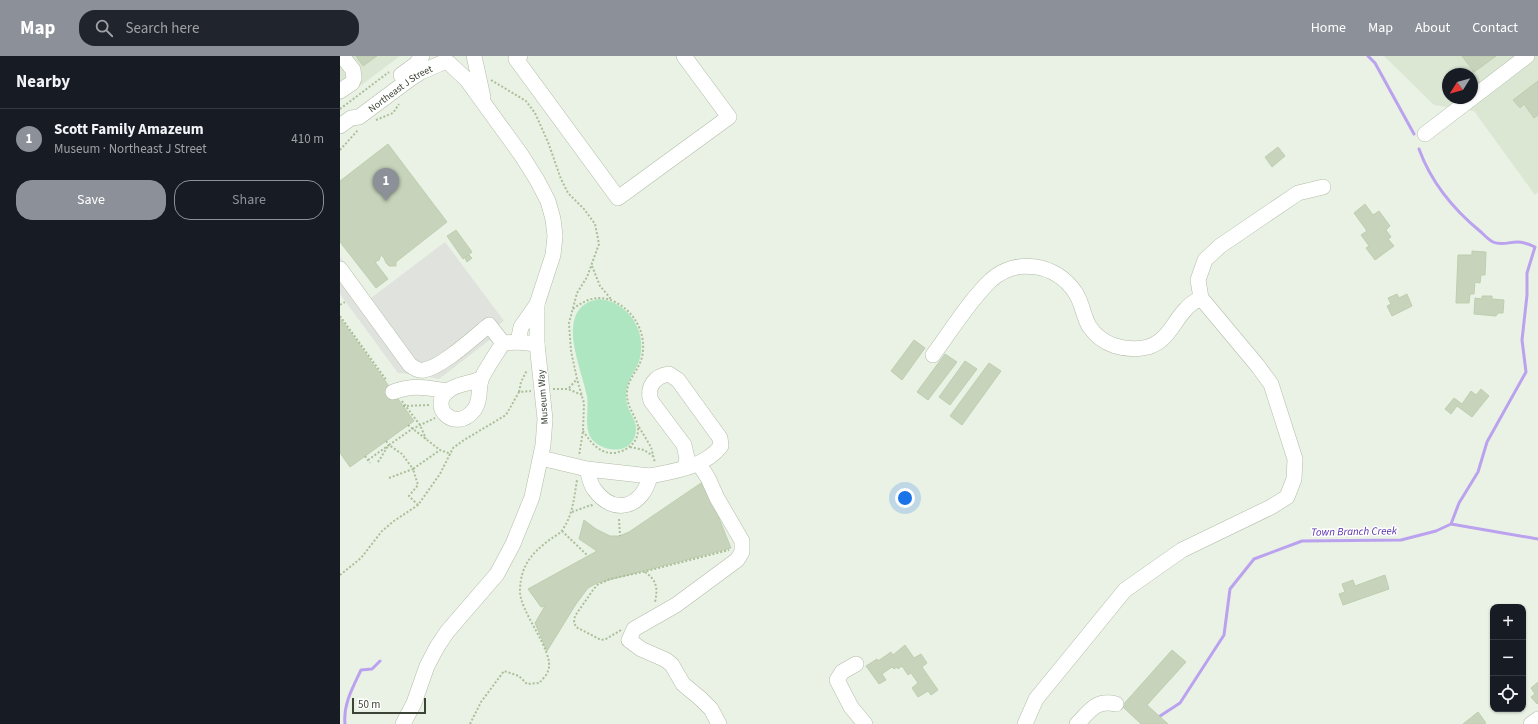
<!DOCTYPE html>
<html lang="en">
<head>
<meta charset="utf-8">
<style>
	:root { --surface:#171b24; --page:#20242c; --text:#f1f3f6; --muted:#9ea1a6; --line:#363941; --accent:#8c9099 }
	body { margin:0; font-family:"Source Sans 3",sans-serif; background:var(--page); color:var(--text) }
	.controls { position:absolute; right:12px; bottom:12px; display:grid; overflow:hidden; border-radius:8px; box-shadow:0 1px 3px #0004 }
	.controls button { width:36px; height:36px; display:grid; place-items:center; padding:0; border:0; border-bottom:1px solid var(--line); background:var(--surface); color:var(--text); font:20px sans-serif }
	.compass { position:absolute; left:1102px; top:12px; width:36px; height:36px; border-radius:50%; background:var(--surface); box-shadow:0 1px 3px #0004; rotate:233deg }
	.scale { position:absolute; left:12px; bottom:10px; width:74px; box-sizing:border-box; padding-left:4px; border:2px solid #3c4435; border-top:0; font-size:11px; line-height:14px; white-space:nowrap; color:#3c4435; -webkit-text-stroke:3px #fff; paint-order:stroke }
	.you { position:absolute; left:565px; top:442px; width:14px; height:14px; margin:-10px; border:3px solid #fff; border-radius:50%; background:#1a73e8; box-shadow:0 0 0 6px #1a73e833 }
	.badge { display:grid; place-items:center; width:26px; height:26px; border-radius:50%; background:var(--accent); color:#fff; font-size:13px; font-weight:700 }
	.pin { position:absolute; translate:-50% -33px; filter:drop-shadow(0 1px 2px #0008) }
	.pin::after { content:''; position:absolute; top:21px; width:14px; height:12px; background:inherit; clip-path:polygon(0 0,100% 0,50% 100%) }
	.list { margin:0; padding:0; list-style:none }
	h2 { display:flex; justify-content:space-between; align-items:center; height:52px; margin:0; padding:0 16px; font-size:17px }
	h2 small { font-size:13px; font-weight:400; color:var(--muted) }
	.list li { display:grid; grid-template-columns:26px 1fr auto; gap:12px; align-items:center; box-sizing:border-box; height:60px; padding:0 16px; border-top:1px solid var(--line) }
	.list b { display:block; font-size:15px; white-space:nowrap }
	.list p { margin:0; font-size:13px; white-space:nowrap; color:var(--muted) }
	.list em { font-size:13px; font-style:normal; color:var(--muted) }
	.actions { display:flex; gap:8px; padding:12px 16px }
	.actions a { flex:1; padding:9px 0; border:1px solid var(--accent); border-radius:16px; text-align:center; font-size:14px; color:var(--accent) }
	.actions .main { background:var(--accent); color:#fff }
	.icon { flex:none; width:22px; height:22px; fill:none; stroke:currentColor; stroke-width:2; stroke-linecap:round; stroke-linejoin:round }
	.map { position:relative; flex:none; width:1198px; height:668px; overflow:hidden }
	header { display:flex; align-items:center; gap:24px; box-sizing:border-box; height:56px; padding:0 20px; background:var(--accent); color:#fff }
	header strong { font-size:19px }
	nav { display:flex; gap:22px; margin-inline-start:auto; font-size:14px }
	.search { width:280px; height:36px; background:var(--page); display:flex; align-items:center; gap:10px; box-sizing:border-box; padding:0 14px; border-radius:16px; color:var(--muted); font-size:15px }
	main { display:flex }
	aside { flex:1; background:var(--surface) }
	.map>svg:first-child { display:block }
</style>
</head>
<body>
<header>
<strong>Map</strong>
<div class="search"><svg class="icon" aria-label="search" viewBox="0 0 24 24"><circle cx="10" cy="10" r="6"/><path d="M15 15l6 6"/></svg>Search here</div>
<nav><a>Home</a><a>Map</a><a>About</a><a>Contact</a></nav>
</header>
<main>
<aside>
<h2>Nearby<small></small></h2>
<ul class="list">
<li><span class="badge">1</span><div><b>Scott Family Amazeum</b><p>Museum · Northeast J Street</p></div><em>410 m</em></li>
</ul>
<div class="actions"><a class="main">Save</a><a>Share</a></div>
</aside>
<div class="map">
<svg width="1198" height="668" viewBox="0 0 1198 668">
	<rect width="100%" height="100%" fill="#eaf2e5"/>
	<!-- residential -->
	<path fill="#dbe6d3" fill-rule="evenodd" d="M 0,0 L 60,0 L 0,45 Z
		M 1044,0 L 1198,0 L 1198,136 L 1195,139 L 1134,55 L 1094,49 ZM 1108,18 L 1132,18 L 1132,42 L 1108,42 Z"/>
	<!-- green -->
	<path fill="#aee6c2" d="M 259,243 C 287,245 307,274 300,302 C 296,316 287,322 286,339 C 285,353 296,361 296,373 C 296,383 290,391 281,393 C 269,395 258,391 251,382 C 244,372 249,352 247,340 C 242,312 212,251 259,243 Z"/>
	<!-- parking -->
	<path fill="#e0e3dd" d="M 105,186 L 164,265 L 156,271 L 160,276 L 99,323 L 79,319 L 58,317 L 0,238 L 0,201 L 31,242 Z"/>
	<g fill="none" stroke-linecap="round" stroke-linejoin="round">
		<!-- stream -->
		<path stroke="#baa2ee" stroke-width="3" d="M 1028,0 L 1035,7 L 1074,78
			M 1079,93 C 1091,126 1114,154 1141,176 C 1144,179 1149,184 1153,186 C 1161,190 1169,186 1177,186 C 1184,186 1189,188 1195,191 L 1187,217 L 1187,239 L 1182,284 L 1186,316 L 1147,386 L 1138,416 L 1119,447 L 1111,468
			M 817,662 L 840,647 L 884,579 L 890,533 L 914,503 L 962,485 L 1061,484 L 1096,475 L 1111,468 L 1198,483
			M 5,668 C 3,648 13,631 21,614 L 32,613 L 40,605"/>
	</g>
	<!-- building -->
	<path fill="#c7d4bb" stroke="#beceae" d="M 16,0 L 37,0 L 23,10 Z
		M 1122,0 L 1156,0 L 1134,16 Z
		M 1198,25 L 1198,59 L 1194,62 L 1184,48 L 1180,52 L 1173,44 Z
		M 48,88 L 107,166 L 56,206 L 56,210 L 49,210 L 46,207 L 44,202 L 41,199 L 39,204 L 35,206 L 48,223 L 36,232 L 0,186 L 0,125 Z
		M 938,91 L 945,100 L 932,111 L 925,101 Z
		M 1025,148 L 1033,159 L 1039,155 L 1050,170 L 1046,174 L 1051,181 L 1048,183 L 1054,190 L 1035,204 L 1026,192 L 1029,190 L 1021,179 L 1027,175 L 1014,157 Z
		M 116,174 L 132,196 L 123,203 L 107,180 Z
		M 1132,195 L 1146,196 L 1145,219 L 1141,219 L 1140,227 L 1135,226 L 1134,238 L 1130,238 L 1129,247 L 1116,247 L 1118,199 L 1132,199 Z
		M 129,199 L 132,202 L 127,206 L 125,202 Z
		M 1057,238 L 1059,242 L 1067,238 L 1072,250 L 1052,260 L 1047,250 L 1051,248 L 1048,242 Z
		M 1142,240 L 1152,240 L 1152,243 L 1164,244 L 1163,257 L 1158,257 L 1156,260 L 1134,258 L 1135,242 L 1142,243 Z
		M 0,262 L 74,365 L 10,411 L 0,397 Z
		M 574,284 L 585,292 L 562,324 L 551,315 Z
		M 605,298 L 617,306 L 588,344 L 577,336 Z
		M 625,305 L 637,313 L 610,349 L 599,341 Z
		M 649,307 L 661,315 L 622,369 L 610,360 Z
		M 1141,333 L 1149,340 L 1132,361 L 1117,350 L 1111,358 L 1105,353 L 1114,342 L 1122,348 L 1131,335 L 1136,339 Z
		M 364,425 L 391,492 L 257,527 L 248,532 L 236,548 L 207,595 L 195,567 L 205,550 L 201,551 L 188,533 L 257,495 L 239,483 L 244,464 L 256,473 L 270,480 L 279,480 L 289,476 Z
		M 1045,519 L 1049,533 L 1003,549 L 999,538 L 1005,536 L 1002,528 L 1013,524 L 1015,530 Z
		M 565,589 L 574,602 L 581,598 L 587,607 L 582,611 L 598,634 L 591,639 L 588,635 L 578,641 L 572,632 L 578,627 L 571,617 L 568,619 L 562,610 L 558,613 L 557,611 L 554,613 L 552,611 L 542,618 L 546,624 L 539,628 L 526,610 L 537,603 L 538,605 L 551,596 L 553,599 Z
		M 832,594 L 846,606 L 807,649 L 828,668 L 801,668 L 782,650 Z
		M 1198,626 L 1198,647 L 1197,648 L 1191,641 L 1195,638 L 1191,632 Z
		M 1138,656 L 1146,667 L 1144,668 L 1123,668 Z"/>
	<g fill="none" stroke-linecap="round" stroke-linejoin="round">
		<!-- minor casing -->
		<g stroke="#b2bda8" stroke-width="16">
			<g id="minor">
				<path d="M 134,0 L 143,41"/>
				<path d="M 180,0 L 176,3 L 278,142 L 389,61 L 344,0"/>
				<path d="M 61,19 L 76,8 L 82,0"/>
				<path d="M 0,35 L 12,27 L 14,22 L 13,14 L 2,0"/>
				<path id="s1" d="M 0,70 L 11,62 L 19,61 L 70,23 L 81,16 L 104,6"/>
				<path d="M 1085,78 L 1187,0"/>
				<path d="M 0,213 L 70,309 C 74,312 78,315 84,314 C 102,311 134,281 149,269 L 163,287 L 178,286 L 197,288"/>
				<path d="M 178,286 L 181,271 L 197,248"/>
				<path d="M 593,299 C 611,275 629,245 651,224 C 677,201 716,208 735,236 C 742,246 743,259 749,270 C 762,290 786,296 808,291 C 828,285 833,266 846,253 C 849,248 856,245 861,242"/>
				<path d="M 141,323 C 131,327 117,328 109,334 C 87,350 115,378 134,354 C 141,345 138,334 141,324 C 143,317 158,295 163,287"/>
				<path d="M 53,336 C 75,328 85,332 108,335"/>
				<path d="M 201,402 L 247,413 C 249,419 250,428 254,433 C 274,461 303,451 310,420 L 247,413"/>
				<path d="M 359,408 L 368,422 L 377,442 L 402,485 L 402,496 L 397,504 L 336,549 L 294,573 L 289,584 L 301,593 L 326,604 L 332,609 L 343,628 L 361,643 L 371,653 L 379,668"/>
				<path d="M 310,420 C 335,415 365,411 381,390 L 380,382 L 338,324 L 329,318 C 315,320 306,331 311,345 L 344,389 L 347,402 L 345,412"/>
				<path d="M 516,608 L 502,616 L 497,624 L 511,651 L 525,668"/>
				<path d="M 63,668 L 74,647 L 87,610 L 97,591 L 107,576 L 157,518 L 173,488 L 192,441 L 203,389 L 205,363 L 197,288 L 197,248 L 213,199 L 215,180 L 213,163 L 208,145 L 197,124 L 182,100 L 127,24 L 109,7"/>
				<path d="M 685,668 L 696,643 L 785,534 L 842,494 L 931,451 L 947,441 L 954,423 L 955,403 L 931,328 L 917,309 L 861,242 L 858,224 L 865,204 L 880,190 L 958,137 L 983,131"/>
				<path d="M 737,668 C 750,655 756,643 776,648"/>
				<path d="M 1191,668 L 1198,663"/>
			</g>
		</g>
		<!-- path -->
		<path stroke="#aabf99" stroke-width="2" stroke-dasharray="2 2" stroke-linecap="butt" d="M 151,24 L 186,45 L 195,57 L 208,86 L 221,123 L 228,137 L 244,153 L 255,168 L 259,188 L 247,221 L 237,237 L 229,267 L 231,295 L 237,323 L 244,347 L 243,375 L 239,400
			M 0,53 L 49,16
			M 36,64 L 53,57 L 59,48
			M 0,94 L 18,74
			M 252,210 L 260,230 L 271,243
			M 0,249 L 5,246
			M 233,253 C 246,243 259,238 275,246 C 295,256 307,278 302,301 C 299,314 287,323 287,337 C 286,351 297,361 298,371 C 299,387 287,395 274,397 C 259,398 250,385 243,375
			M 0,260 L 47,325
			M 229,332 L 237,323
			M 213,333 L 228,333 L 242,339
			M 179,336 L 181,326 L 187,314
			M 62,345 L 80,369 L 86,383
			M 63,350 L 90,349
			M 68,369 L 100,394
			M 299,371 L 311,391 L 315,407
			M 46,385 L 49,389
			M 290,391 L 304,394 L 313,400
			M 25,400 L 30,407
			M 28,404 L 49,389
			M 38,406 L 48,390
			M 49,422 L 73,413 L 62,398 L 49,389 L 72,373 L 95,362
			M 78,449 L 69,440 L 78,429 L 73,413 L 100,394 L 111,398
			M 232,456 L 251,449 L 253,450
			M 279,463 L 280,480
			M 222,475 L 248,500
			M 305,516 C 317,524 318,533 315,546
			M 0,519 L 21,502 L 42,475 L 54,465 L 78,449 L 100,418 L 113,392 L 124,384 L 166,359 L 179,336 L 191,335
			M 281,574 L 266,583 L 261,584 L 236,571 L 234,566 L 235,560 L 253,534 L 257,529 L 270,523 L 303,516 L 389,494
			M 130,668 L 141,646 L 164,615 L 179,620 L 187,628 L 199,627 C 202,624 207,619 208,615 C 216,596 178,555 180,533 C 181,510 191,498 208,485 C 213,481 220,478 223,473 C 233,458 234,442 237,424"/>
		<!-- minor -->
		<use href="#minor" stroke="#fff" stroke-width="15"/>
	</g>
	<g text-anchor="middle" stroke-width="3" stroke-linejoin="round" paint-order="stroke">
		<!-- street labels -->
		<g font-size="10" fill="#3c4435" stroke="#fff">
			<text dy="4" stroke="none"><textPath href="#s1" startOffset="72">Northeast J Street</textPath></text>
			<text transform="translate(202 341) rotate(-94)" y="4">Museum Way</text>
		</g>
		<!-- water labels -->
		<g font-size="11" font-style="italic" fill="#5930ae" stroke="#fff">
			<text transform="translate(1014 475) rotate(-1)" y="4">Town Branch Creek</text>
		</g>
	</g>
</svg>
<div class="controls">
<button>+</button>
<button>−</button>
<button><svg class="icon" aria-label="locate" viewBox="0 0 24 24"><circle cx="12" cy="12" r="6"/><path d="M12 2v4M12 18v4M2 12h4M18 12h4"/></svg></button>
</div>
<svg class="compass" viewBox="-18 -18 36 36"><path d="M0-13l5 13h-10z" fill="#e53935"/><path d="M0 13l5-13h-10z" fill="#9ea1a6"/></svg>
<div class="scale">50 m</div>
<div class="you"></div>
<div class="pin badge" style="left:46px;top:145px">1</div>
</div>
</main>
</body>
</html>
